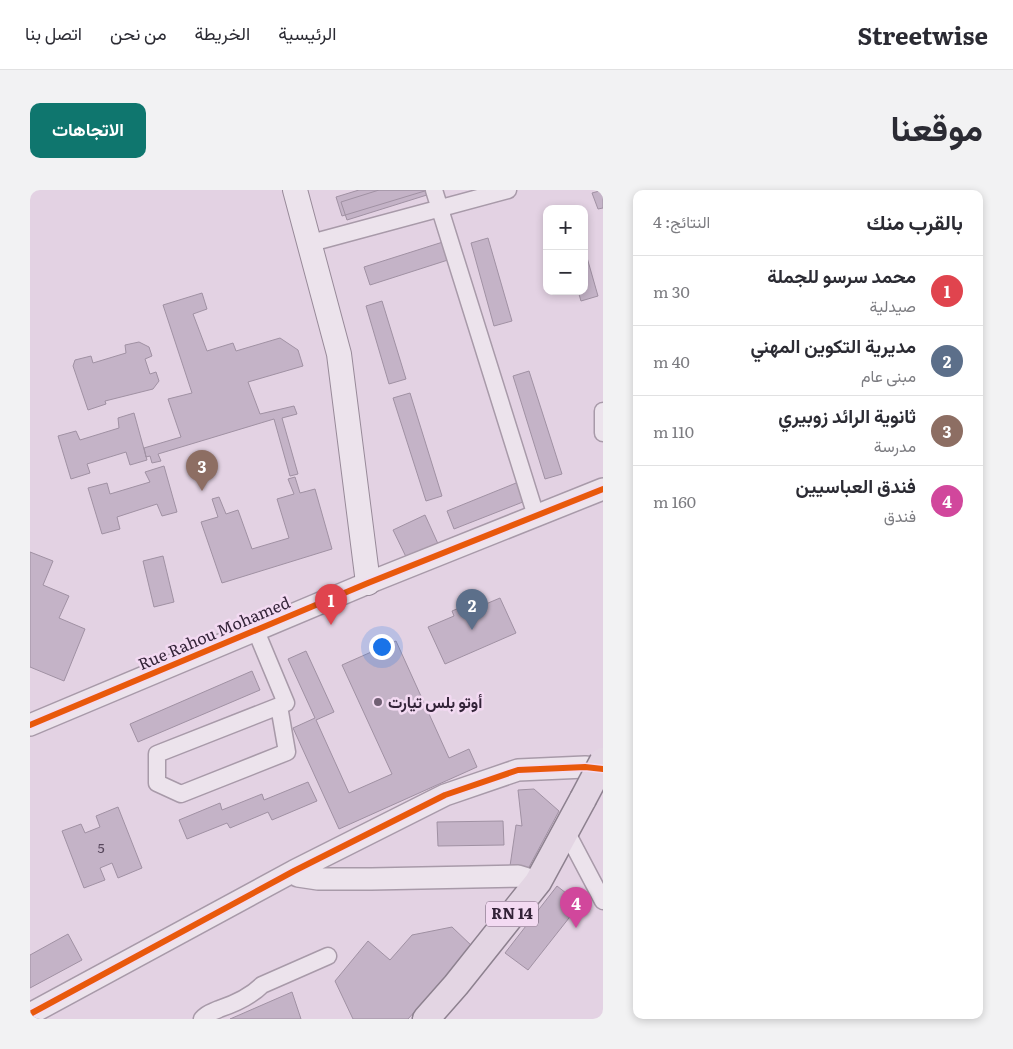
<!DOCTYPE html>
<html lang="ar">
<head>
<meta charset="utf-8">
<style>
	:root { --surface:#fff; --page:#f2f2f3; --text:#2b2b33; --muted:#7c7c81; --line:#e1e1e2; --accent:#0f766e }
	body { margin:0; font-family:Literata,Vazirmatn,serif; background:var(--page); color:var(--text); direction:rtl }
	.controls { position:absolute; right:15px; top:15px; display:grid; overflow:hidden; border-radius:10px; box-shadow:0 2px 8px #0003 }
	.controls button { width:45px; height:45px; display:grid; place-items:center; padding:0; border:0; border-bottom:1px solid var(--line); background:var(--surface); color:var(--text); font:25px sans-serif }
	.you { position:absolute; left:351px; top:456px; width:18px; height:18px; margin:-12px; border:4px solid #fff; border-radius:50%; background:#1a73e8; box-shadow:0 0 0 8px #1a73e833 }
	.badge { display:grid; place-items:center; width:32px; height:32px; border-radius:50%; background:var(--accent); color:#fff; font-size:16px; font-weight:700 }
	.pin { position:absolute; translate:-50% -41px; filter:drop-shadow(0 1px 2px #0008) }
	.pin::after { content:''; position:absolute; top:26px; width:18px; height:15px; background:inherit; clip-path:polygon(0 0,100% 0,50% 100%) }
	.list { margin:0; padding:0; list-style:none }
	h2 { display:flex; justify-content:space-between; align-items:center; height:65px; margin:0; padding:0 20px; font-size:21px }
	h2 small { font-size:16px; font-weight:400; color:var(--muted) }
	.list li { display:grid; grid-template-columns:32px 1fr auto; gap:15px; align-items:center; box-sizing:border-box; height:70px; padding:0 20px; border-top:1px solid var(--line) }
	.list b { display:block; font-size:19px; white-space:nowrap }
	.list p { margin:0; font-size:16px; white-space:nowrap; color:var(--muted) }
	.list em { font-size:16px; font-style:normal; color:var(--muted) }
	.map { position:relative; flex:none; width:573px; height:829px; overflow:hidden; direction:ltr; border-radius:10px }
	header { display:flex; align-items:center; gap:30px; box-sizing:border-box; height:70px; padding:0 25px; background:var(--surface); border-bottom:1px solid var(--line) }
	header strong { font-size:24px }
	nav { display:flex; gap:28px; margin-inline-start:auto; font-size:18px }
	.intro { display:flex; align-items:center; justify-content:space-between; box-sizing:border-box; height:120px; padding:0 30px }
	h1 { margin:0; font-size:35px }
	.button { padding:12px 22px; border-radius:10px; background:var(--accent); color:#fff; font-size:18px; font-weight:700 }
	main { display:flex; gap:30px; padding:0 30px }
	aside { flex:1; background:var(--surface); border-radius:10px; box-shadow:0 2px 8px #0003 }
	.map>svg:first-child { display:block }
</style>
</head>
<body>
<header>
<strong>Streetwise</strong>
<nav><a>الرئيسية</a><a>الخريطة</a><a>من نحن</a><a>اتصل بنا</a></nav>
</header>
<div class="intro"><h1>موقعنا</h1><a class="button">الاتجاهات</a></div>
<main>
<aside>
<h2>بالقرب منك<small>النتائج: 4</small></h2>
<ul class="list">
<li><span class="badge" style="background:#e0444e">1</span><div><b>محمد سرسو للجملة</b><p>صيدلية</p></div><em>30 m</em></li>
<li><span class="badge" style="background:#5c6f8a">2</span><div><b>مديرية التكوين المهني</b><p>مبنى عام</p></div><em>40 m</em></li>
<li><span class="badge" style="background:#8d6e63">3</span><div><b>ثانوية الرائد زوبيري</b><p>مدرسة</p></div><em>110 m</em></li>
<li><span class="badge" style="background:#d1479c">4</span><div><b>فندق العباسيين</b><p>فندق</p></div><em>160 m</em></li>
</ul>
</aside>
<div class="map">
<svg width="573" height="829" viewBox="0 0 573 829">
	<rect width="100%" height="100%" fill="#e3d2e3"/>
	<!-- building -->
	<path fill="#c4b3c7" stroke="#a091a3" d="M 329,0 L 398,0 L 312,26 L 306,7 Z
		M 349,0 L 399,0 L 400,4 L 317,30 L 311,12 Z
		M 573,0 L 573,18 L 568,19 L 562,3 Z
		M 458,48 L 482,131 L 464,136 L 441,53 Z
		M 416,51 L 421,69 L 340,95 L 334,77 Z
		M 554,57 L 568,106 L 551,111 L 548,101 L 554,101 Z
		M 172,103 L 177,119 L 163,124 L 177,161 L 203,153 L 206,161 L 250,148 L 268,160 L 273,176 L 218,192 L 230,224 L 264,216 L 267,224 L 252,228 L 268,284 L 260,286 L 244,229 L 128,264 L 131,271 L 122,273 L 120,266 L 116,267 L 114,258 L 151,247 L 138,209 L 162,203 L 133,115 Z
		M 352,111 L 376,189 L 359,194 L 336,116 Z
		M 109,152 L 119,157 L 122,166 L 115,169 L 120,184 L 126,182 L 129,191 L 123,199 L 75,211 L 76,214 L 58,220 L 43,176 L 45,170 L 61,166 L 63,173 L 96,163 L 95,155 Z
		M 499,181 L 532,284 L 515,289 L 483,186 Z
		M 380,203 L 412,306 L 396,311 L 363,208 Z
		M 104,223 L 117,270 L 100,275 L 96,262 L 57,274 L 60,283 L 41,289 L 28,246 L 46,241 L 50,250 L 89,238 L 88,228 Z
		M 134,276 L 147,322 L 132,326 L 127,314 L 87,327 L 90,339 L 72,344 L 58,298 L 77,293 L 80,304 L 120,292 L 115,282 Z
		M 265,287 L 270,303 L 285,299 L 302,359 L 192,393 L 171,332 L 188,327 L 182,309 L 189,307 L 196,324 L 208,320 L 222,359 L 259,348 L 247,309 L 264,304 L 258,289 Z
		M 491,291 L 498,310 L 424,339 L 417,321 Z
		M 395,325 L 409,356 L 378,371 L 363,340 Z
		M 0,362 L 23,371 L 13,395 L 39,406 L 29,428 L 55,439 L 34,491 L 0,477 Z
		M 133,366 L 144,412 L 124,417 L 113,371 Z
		M 470,408 L 486,443 L 415,474 L 398,437 L 424,426 L 422,421 L 441,413 L 444,419 Z
		M 366,451 L 419,568 L 439,559 L 447,577 L 309,639 L 263,538 L 285,528 L 258,469 L 276,461 L 304,522 L 286,530 L 319,603 L 362,584 L 312,475 Z
		M 222,481 L 230,500 L 108,552 L 100,534 Z
		M 278,592 L 287,611 L 242,630 L 238,622 L 200,638 L 197,633 L 157,649 L 149,630 L 190,613 L 192,620 L 232,604 L 234,610 Z
		M 504,599 L 529,621 L 498,679 L 480,676 L 486,635 L 492,636 L 488,600 Z
		M 88,617 L 112,678 L 88,688 L 82,673 L 70,678 L 75,690 L 54,698 L 32,641 L 51,634 L 55,643 L 70,637 L 66,626 Z
		M 473,631 L 474,655 L 408,656 L 407,632 Z
		M 527,696 L 550,714 L 498,780 L 475,763 Z
		M 422,737 L 443,757 L 378,829 L 323,829 L 305,791 L 338,751 L 360,770 L 382,745 Z
		M 38,744 L 52,770 L 0,798 L 0,765 Z
		M 262,802 L 271,829 L 200,829 Z"/>
	<g fill="none" stroke-linecap="round" stroke-linejoin="round">
		<!-- minor casing -->
		<g stroke="#a89aa9" stroke-width="19">
			<path id="minor" d="M 404,0 L 506,326
				M 281,53 L 478,0
				M 573,221 L 573,243
				M 226,441 L 256,513 L 249,516 L 127,564 L 127,593 L 151,604 L 257,562 L 249,516
				M 536,641 L 573,711
				M 172,829 C 178,822 181,823 189,819 C 204,814 221,806 232,795 L 298,766"/>
		</g>
		<!-- tertiary casing -->
		<g stroke="#a89aa9" stroke-width="24">
			<path id="tertiary" d="M 0,535 L 338,393 L 573,299
				M 264,681 L 268,686 L 288,689 L 341,689 L 488,686 L 508,692
				M 0,824 L 264,681 L 415,605 L 488,580 L 555,577 L 573,579"/>
		</g>
		<!-- secondary casing -->
		<g stroke="#988a99" stroke-width="26">
			<path id="secondary" d="M 265,0 L 309,164 L 338,393"/>
		</g>
		<!-- primary casing -->
		<g stroke="#8d818f" stroke-width="29">
			<path id="primary" d="M 396,829 L 426,795 L 508,692 L 553,609"/>
		</g>
		<!-- minor -->
		<use href="#minor" stroke="#ece3ec" stroke-width="16"/>
		<!-- tertiary -->
		<use href="#tertiary" stroke="#ece3ec" stroke-width="21"/>
		<!-- secondary -->
		<use href="#secondary" stroke="#ece3ec" stroke-width="24"/>
		<!-- primary -->
		<use href="#primary" stroke="#e3d5e3" stroke-width="26"/>
		<!-- primary-bridge casing -->
		<g stroke="#8d818f" stroke-width="29" stroke-linecap="butt">
			<path id="primary-bridge" d="M 553,609 L 573,571"/>
		</g>
		<!-- primary-bridge -->
		<use href="#primary-bridge" stroke="#e3d5e3" stroke-width="26"/>
		<!-- cycleway casing -->
		<g stroke="#f3daf2" stroke-width="9">
			<path id="cycleway" d="M 0,535 L 338,393 L 573,299
				M 0,824 L 264,681 L 415,605 L 488,580 L 555,577 L 573,579"/>
		</g>
		<!-- cycleway -->
		<use href="#cycleway" stroke="#e8590c" stroke-width="6"/>
	</g>
	<!-- markers -->
	<circle fill="#716074" stroke="#f3daf2" stroke-width="2" cx="348" cy="512" r="5"/>
	<g text-anchor="middle" stroke-width="5" stroke-linejoin="round" paint-order="stroke">
		<!-- number labels -->
		<g font-size="14" fill="#57475c">
			<text x="71" y="663">5</text>
		</g>
		<!-- shield labels -->
		<rect fill="#f3daf2" stroke="#6d5a70" stroke-width="1" x="456" y="711.5" width="52" height="25" rx="4"/>
		<g font-size="15" font-weight="bold" fill="#332338">
			<text x="482" y="729">RN 14</text>
		</g>
		<!-- street labels -->
		<g font-size="16" fill="#332338" stroke="#f3daf2">
			<text transform="translate(184 443) rotate(-23)" y="6">Rue Rahou Mohamed</text>
		</g>
		<!-- poi labels -->
		<g font-size="16" font-weight="bold" fill="#332338" stroke="#f3daf2" text-anchor="start">
			<text x="358" y="518">أوتو بلس تيارت</text>
		</g>
	</g>
</svg>
<div class="controls">
<button>+</button>
<button>−</button>
</div>
<div class="you"></div>
<div class="pin badge" style="left:301px;top:435px;background:#e0444e">1</div>
<div class="pin badge" style="left:442px;top:440px;background:#5c6f8a">2</div>
<div class="pin badge" style="left:172px;top:301px;background:#8d6e63">3</div>
<div class="pin badge" style="left:546px;top:738px;background:#d1479c">4</div>
</div>
</main>
</body>
</html>
